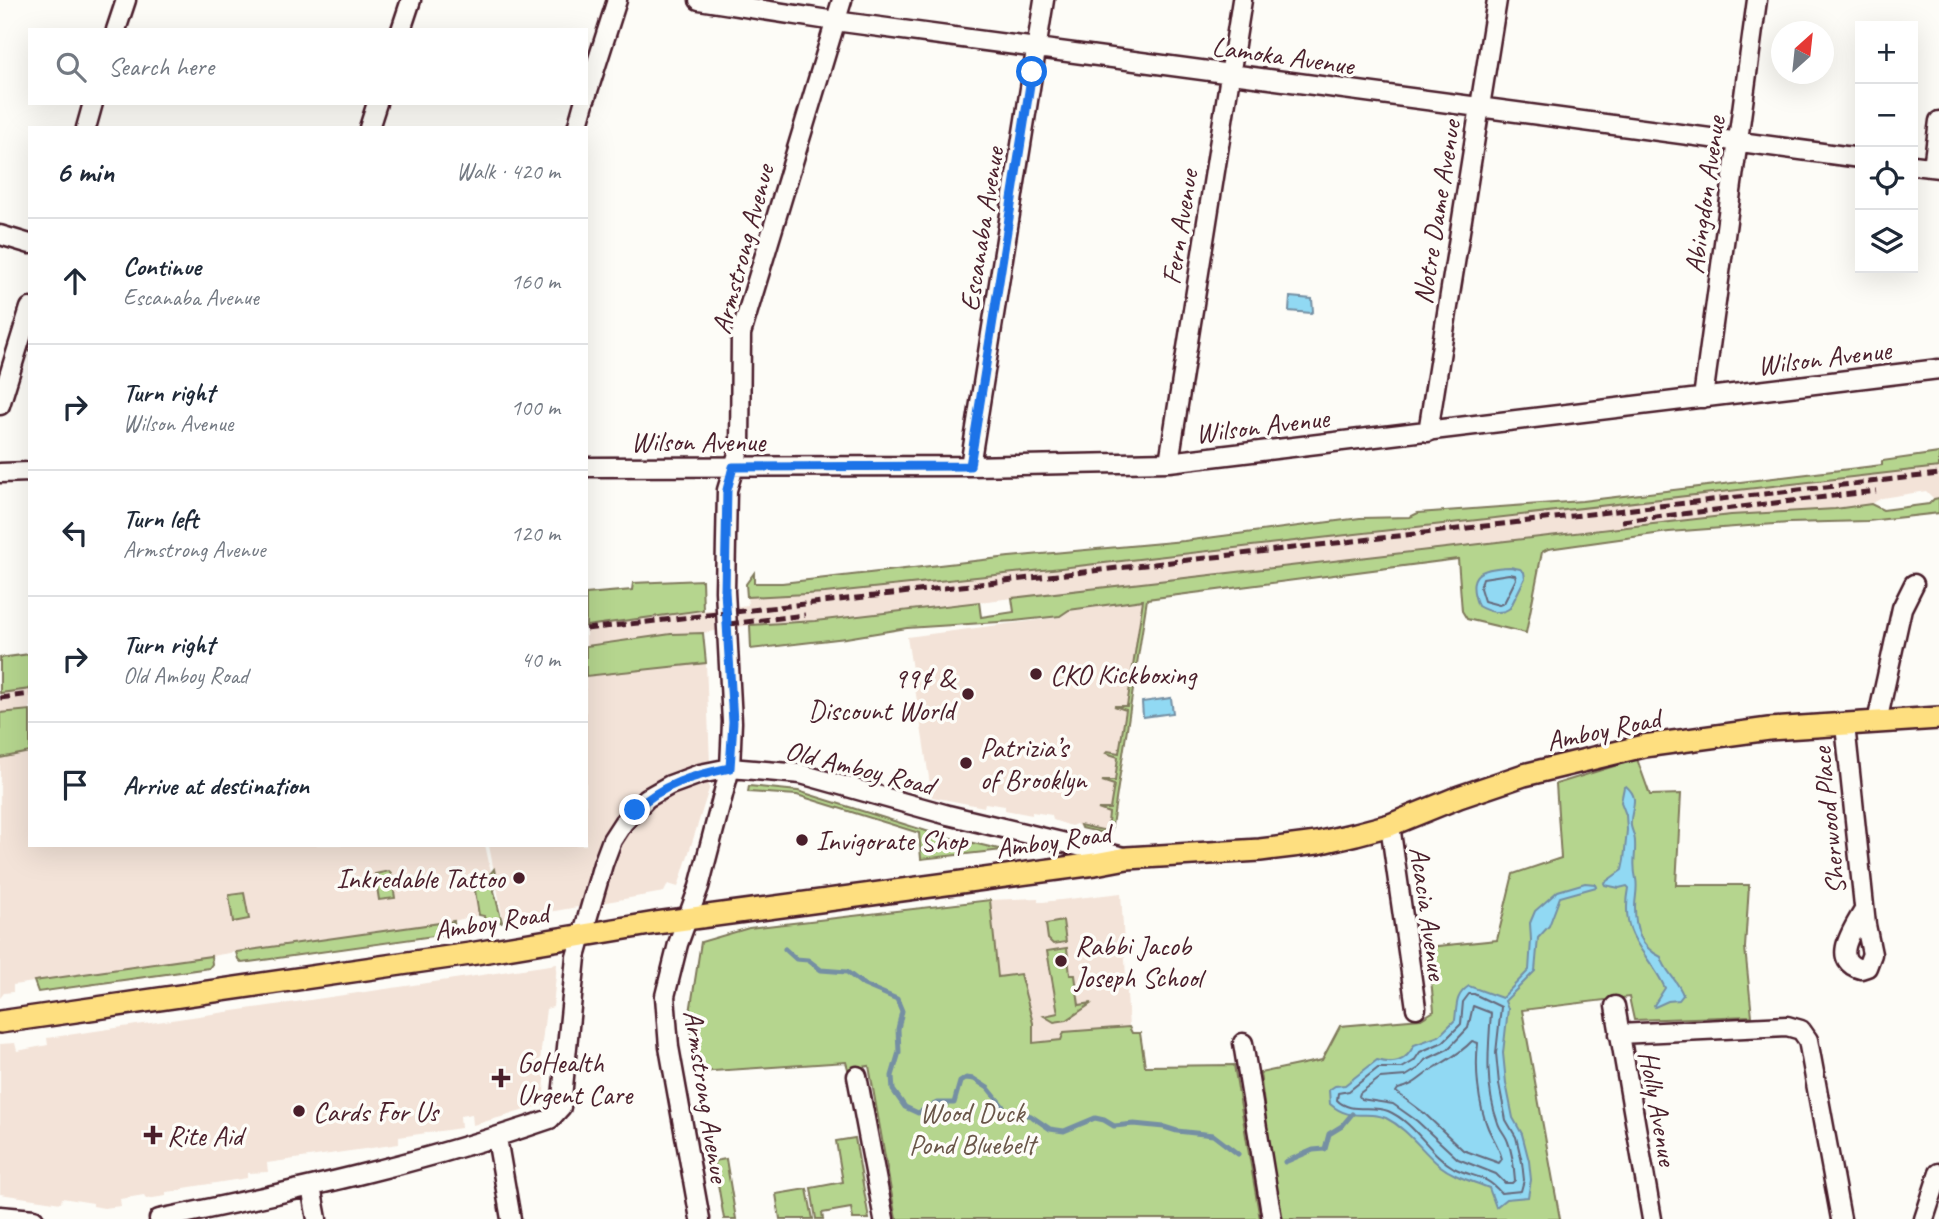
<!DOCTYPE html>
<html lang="en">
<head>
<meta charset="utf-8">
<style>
	:root { --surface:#fff; --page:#f2f2f3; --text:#1f2937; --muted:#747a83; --line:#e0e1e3 }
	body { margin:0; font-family:Caveat,sans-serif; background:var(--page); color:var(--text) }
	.controls { position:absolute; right:21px; top:21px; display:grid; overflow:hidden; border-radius:0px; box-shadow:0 7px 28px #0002 }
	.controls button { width:63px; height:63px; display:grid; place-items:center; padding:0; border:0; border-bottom:2px solid var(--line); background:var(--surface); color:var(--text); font:35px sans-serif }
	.compass { position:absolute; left:1771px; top:21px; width:63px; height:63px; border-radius:50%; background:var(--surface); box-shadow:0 7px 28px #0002; rotate:27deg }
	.stop { position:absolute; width:21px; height:21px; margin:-16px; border:5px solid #1a73e8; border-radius:50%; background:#fff }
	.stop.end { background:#1a73e8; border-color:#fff; box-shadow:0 2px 7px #0008 }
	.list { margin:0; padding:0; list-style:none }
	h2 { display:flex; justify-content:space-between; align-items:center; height:91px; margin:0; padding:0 28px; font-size:30px }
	h2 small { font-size:23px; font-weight:400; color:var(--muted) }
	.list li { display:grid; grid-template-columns:46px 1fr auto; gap:21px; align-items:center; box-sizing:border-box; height:126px; padding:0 28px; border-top:2px solid var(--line) }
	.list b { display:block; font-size:26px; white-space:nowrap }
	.list p { margin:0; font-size:23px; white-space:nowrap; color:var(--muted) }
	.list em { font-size:23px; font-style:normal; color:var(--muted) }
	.icon { flex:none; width:38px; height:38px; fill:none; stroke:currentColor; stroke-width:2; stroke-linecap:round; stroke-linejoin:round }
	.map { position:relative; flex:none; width:1939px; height:1219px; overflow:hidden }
	.search { position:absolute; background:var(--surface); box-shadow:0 7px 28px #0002; left:28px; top:28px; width:560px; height:77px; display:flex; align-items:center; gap:18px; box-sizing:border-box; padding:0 24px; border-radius:0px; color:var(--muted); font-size:26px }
	.panel { position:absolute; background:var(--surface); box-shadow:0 7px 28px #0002; left:28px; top:126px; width:560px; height:721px; border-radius:0px }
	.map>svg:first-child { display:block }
</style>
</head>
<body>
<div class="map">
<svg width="1939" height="1219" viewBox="0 0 1939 1219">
	<rect width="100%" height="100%" fill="#fdfcf7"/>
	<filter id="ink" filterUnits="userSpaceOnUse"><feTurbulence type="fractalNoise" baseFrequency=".0143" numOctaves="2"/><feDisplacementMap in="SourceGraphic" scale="14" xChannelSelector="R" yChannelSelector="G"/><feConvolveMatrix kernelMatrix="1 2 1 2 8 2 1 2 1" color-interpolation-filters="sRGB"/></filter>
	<g filter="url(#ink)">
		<!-- built -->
		<path fill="#f3e3d8" d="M 1939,467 L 1939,498 L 1934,499 L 1926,491 L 1882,498 L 1871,504 L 1835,509 L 1684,520 L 815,621 L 750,625 L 703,633 L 671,634 L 586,646 L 586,626 L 748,605 L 747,597 L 825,593 L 1052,569 Z
			M 1147,600 L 1110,833 L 1081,828 L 1076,824 L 1071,826 L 1053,820 L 1052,815 L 1032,812 L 1032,815 L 1005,810 L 1005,806 L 985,803 L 984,807 L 932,797 L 907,637 L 1061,617 L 1069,611 Z
			M 706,663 L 710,763 L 709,789 L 678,887 L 668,884 L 664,892 L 503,920 L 489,845 L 586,845 L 586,676 Z
			M 30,689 L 30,710 L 0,713 L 0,693 Z
			M 30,752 L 30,845 L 485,845 L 491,872 L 475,891 L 479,915 L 454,921 L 455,933 L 242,963 L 236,952 L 211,956 L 212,964 L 209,968 L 144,978 L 38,992 L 34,982 L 13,985 L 13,992 L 4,993 L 0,998 L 0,758 Z
			M 1121,893 L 1129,1027 L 1064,1032 L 1061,1040 L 1011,1046 L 999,980 L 990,900 L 1038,898 L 1038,902 L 1043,902 Z
			M 557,964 L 553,1007 L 546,1009 L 541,1050 L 540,1065 L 546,1065 L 543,1105 L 473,1125 L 472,1114 L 460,1116 L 461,1128 L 399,1137 L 399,1144 L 267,1163 L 268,1172 L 247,1173 L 247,1178 L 184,1188 L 184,1190 L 166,1192 L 166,1196 L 146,1199 L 144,1195 L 120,1199 L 121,1206 L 104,1208 L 93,1206 L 93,1203 L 62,1198 L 61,1203 L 0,1194 L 0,1044 L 15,1043 L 17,1051 L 48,1045 L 47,1038 Z"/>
		<!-- green -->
		<path fill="#b5d58e" stroke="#807a5c" stroke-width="2" d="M 1939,453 L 1939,467 L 1904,471 L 1052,569 L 825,593 L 747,597 L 746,584 L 754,573 L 754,583 L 782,583 L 1009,557 L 1184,541 L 1360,518 L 1410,517 L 1418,513 L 1582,501 L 1882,465 L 1882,461 Z
			M 1939,498 L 1939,513 L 1868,521 L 1789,523 L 1669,532 L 1548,549 L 1542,552 L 1526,633 L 1467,619 L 1462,611 L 1458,559 L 1147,599 L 1111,832 L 1108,834 L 1081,828 L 1080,825 L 1107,831 L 1109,813 L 1098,809 L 1110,809 L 1114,785 L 1102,781 L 1115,781 L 1118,757 L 1106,753 L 1108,751 L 1119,753 L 1126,710 L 1114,706 L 1127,706 L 1143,600 L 1069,610 L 1060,616 L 1014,621 L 907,628 L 846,638 L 751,649 L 750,625 L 815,621 L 979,602 L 981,617 L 1014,612 L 1012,598 L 1731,515 L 1835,509 L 1871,504 L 1883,510 L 1929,504 L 1934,499 Z
			M 702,580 L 703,610 L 586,626 L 586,594 L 632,590 L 633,583 Z
			M 703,633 L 706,663 L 586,676 L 586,646 L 671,634 Z
			M 30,654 L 30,689 L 0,693 L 0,658 Z
			M 30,710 L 30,752 L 0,758 L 0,713 Z
			M 1637,759 L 1650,795 L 1681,794 L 1676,885 L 1749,885 L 1745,948 L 1752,1016 L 1634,1020 L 1629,997 L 1522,1010 L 1560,1219 L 1279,1219 L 1260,1073 L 1322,1060 L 1340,1026 L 1421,1019 L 1434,1011 L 1428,947 L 1497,940 L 1513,874 L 1561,858 L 1556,784 Z
			M 749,786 L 798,791 L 939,835 L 1003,850 L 921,859 L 919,833 L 797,795 L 748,792 Z
			M 494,869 L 496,879 L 494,891 L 502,922 L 485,924 L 484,916 L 479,915 L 475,891 L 479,884 L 477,876 L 490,874 Z
			M 389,871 L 391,873 L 395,898 L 379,900 L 375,874 Z
			M 244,893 L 249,919 L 233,922 L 229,895 Z
			M 990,900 L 998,977 L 1020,974 L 1033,1023 L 1033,1043 L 1061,1040 L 1064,1032 L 1129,1027 L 1132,1033 L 1140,1033 L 1145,1066 L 1234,1065 L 1260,1219 L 896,1219 L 869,1066 L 848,1069 L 846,1062 L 699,1072 L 689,1019 L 701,942 L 749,928 Z
			M 454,921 L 455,933 L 242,963 L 238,959 L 236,952 Z
			M 1063,921 L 1066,942 L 1053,944 L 1048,939 L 1046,924 Z
			M 1067,948 L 1070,975 L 1075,975 L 1079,1005 L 1092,1003 L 1067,1020 L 1054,1022 L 1044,1016 L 1058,1013 L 1047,951 Z
			M 211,956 L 212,964 L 209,968 L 38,992 L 34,981 Z
			M 855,1138 L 869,1219 L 853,1219 L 851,1208 L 822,1213 L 823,1219 L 816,1219 L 811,1188 L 843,1182 L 836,1141 Z
			M 726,1159 L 736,1219 L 724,1219 L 714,1161 Z
			M 807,1189 L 813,1219 L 780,1219 L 776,1194 Z"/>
		<!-- water -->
		<path fill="#91d9f3" stroke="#758fa3" stroke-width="2" d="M 1290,297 L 1312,299 L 1313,311 L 1311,313 L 1289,311 Z
			M 1510,567 L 1520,569 L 1524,572 L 1525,578 L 1510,608 C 1501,615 1488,612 1478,606 C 1465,573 1480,568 1510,567 Z
			M 1171,698 L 1173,713 L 1143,717 L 1142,702 Z
			M 1626,786 C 1642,800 1629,809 1631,826 C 1632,831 1635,836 1635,842 C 1636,858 1632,862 1636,879 C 1638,888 1635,898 1635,907 C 1635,929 1640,947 1661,957 C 1665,972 1678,980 1683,995 L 1679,1000 L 1668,1001 L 1655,1007 L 1654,1005 L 1665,988 C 1647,949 1619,940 1629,888 L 1627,886 L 1619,888 L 1605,885 L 1604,883 L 1622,870 L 1624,860 L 1627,830 L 1626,815 L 1621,802 L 1624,787 Z
			M 1585,883 L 1595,884 L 1596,887 L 1560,897 L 1549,926 L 1538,938 L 1535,971 L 1505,1001 L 1508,1009 L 1503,1053 L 1506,1083 L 1513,1118 L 1522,1134 L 1529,1161 L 1531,1180 L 1528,1197 L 1506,1199 L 1496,1207 L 1489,1188 C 1472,1181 1454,1177 1439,1165 C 1421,1150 1408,1129 1386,1118 C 1365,1109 1352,1123 1330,1104 L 1329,1090 L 1335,1086 L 1345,1085 L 1377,1060 C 1394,1065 1406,1062 1414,1045 L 1439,1036 L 1455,1020 C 1457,1005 1455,995 1469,986 L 1502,998 L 1529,970 L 1531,940 L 1530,923 L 1535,911 L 1558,891 Z"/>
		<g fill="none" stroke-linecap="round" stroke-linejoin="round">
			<!-- shore -->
			<path stroke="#66697b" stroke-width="2" d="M 1509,574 L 1515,575 L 1516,579 L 1504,603 L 1499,605 L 1484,601 L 1480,588 L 1483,578 Z
				M 1469,994 L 1474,994 L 1501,1007 L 1496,1053 L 1499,1084 L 1506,1120 L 1516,1137 L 1522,1162 L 1524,1180 L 1521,1191 L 1501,1193 C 1485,1174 1474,1178 1454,1168 C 1429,1154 1416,1123 1388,1111 C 1372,1104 1350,1114 1337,1100 L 1338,1093 L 1349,1091 L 1378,1068 L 1402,1068 L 1414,1061 L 1420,1052 L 1443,1042 L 1461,1024 L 1463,1002 Z
				M 1473,1006 L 1491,1013 C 1488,1050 1485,1088 1498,1123 C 1500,1130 1506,1135 1508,1142 C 1513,1154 1514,1167 1515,1180 L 1512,1183 L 1505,1183 L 1496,1174 L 1458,1159 L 1417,1121 L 1393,1104 L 1361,1099 L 1359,1096 L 1360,1093 L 1380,1078 L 1406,1076 L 1419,1068 L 1425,1060 L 1448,1049 L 1468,1028 Z
				M 1472,1041 L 1478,1043 C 1475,1069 1478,1104 1488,1128 C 1493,1139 1499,1147 1502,1159 L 1499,1163 L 1463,1150 L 1424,1113 L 1396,1092 L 1398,1089 C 1415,1086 1422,1075 1436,1067 C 1449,1059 1461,1053 1472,1041 Z"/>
			<!-- stream -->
			<path stroke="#758fa3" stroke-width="5" d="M 785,949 L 796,959 L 808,960 L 821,970 L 847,972 L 864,985 L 897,999 L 902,1011 L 898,1029 L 899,1052 L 892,1076 L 893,1090 L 905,1107 L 918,1113 L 937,1103 L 954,1103 L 960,1082 L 966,1078 L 974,1079 L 988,1088 L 1005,1109 L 1031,1116 L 1050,1129 L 1064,1131 L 1095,1118 L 1104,1120 L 1114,1126 L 1134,1124 L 1164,1127 L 1177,1131 L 1213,1135 L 1238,1154
				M 1285,1162 L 1313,1150 L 1325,1149 L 1329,1134 L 1342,1126 L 1352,1114"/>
			<!-- minor casing -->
			<g stroke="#4a1f2b" stroke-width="23">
				<path id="minor" d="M 699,0 L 835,21 L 1860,158
					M 116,30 L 126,0
					M 401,30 L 411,0
					M 586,97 L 617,0
					M 86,128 L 93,103
					M 369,128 L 377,103
					M 577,128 L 584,103
					M 1913,165 L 1939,168
					M 1933,167 L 1939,121
					M 0,235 L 30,244
					M 1703,398 L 1757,0
					M 0,405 L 30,308
					M 1428,432 L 1497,0
					M 1169,462 L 1242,0
					M 970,466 L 1044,0
					M 586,467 L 970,466 L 1169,462 L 1939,369
					M 0,473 L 30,472
					M 1877,722 L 1902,608 L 1914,584
					M 1845,725 L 1866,925 L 1872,954 L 1867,967 L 1861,969 C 1829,961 1854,928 1864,910
					M 1390,825 L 1416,1008
					M 1615,1006 L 1652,1219
					M 1619,1034 L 1787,1026 L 1801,1030 L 1808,1040 L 1841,1219
					M 1243,1043 L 1272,1219
					M 857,1076 L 884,1219
					M 497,1138 L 511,1219
					M 311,1187 L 317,1219
					M 0,1216 L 34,1219
					M 159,1219 C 291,1192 423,1163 550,1119 L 561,1107 L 576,957 L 603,864 L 612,840 L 623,823 L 647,798 L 670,785 L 700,774 L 730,768 L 801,774 L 948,815 L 1124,857
					M 700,1219 L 669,1047 L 665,996 L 678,944 L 699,887 L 730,768 L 732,722 L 725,591 L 727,490 L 740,447 L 741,334 L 842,0
					M 1924,1219 L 1939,1173"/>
			</g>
			<!-- major casing -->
			<g stroke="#4a1f2b" stroke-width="26">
				<path id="major" d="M 0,1022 L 470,954 L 656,923 L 1095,864 L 1127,858 L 1260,850 L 1317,843 L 1356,834 L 1390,825 L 1459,797 L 1524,775 L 1644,746 L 1769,729 L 1939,718"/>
			</g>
			<!-- minor -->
			<use href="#minor" stroke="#fdfcf7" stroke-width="18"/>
			<!-- major -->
			<use href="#major" stroke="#fedf80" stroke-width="21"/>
			<!-- rail -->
			<path stroke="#4a1f2b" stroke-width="5" stroke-dasharray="10 5" stroke-linecap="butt" d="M 1622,521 L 1876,491
				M 729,624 L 805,615
				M 586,629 L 1939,474
				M 0,698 L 30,694"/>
		</g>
	</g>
	<g fill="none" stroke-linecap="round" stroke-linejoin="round" filter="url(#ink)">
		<!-- route -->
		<path stroke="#1a73e8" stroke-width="9" d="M 635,810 C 662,784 695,775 730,768 L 733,722 L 725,591 L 727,490 L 733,467 L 970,466 L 1032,72"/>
	</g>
	<!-- markers -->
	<g fill="#4a1f2b" stroke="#fdfcf7" stroke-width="2.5">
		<circle cx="1036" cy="674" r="7"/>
		<circle cx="968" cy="694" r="7"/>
		<circle cx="966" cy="763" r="7"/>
		<circle cx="802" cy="840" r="7"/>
		<circle cx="519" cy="878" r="7"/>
		<circle cx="1061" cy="961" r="7"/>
		<path d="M497.5 1067.5h7v7h7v7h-7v7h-7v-7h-7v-7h7z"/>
		<circle cx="299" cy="1111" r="7"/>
		<path d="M149.5 1124.5h7v7h7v7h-7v7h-7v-7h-7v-7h7z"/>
	</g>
	<g text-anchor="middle" stroke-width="7" stroke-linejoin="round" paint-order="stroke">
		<!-- street labels -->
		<g font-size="28" fill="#4a1f2b" stroke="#fdfcf7">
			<text transform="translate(1283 55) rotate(8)" y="10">Lamoka Avenue</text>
			<text transform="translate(1704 195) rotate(-82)" y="10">Abingdon Avenue</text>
			<text transform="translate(1436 212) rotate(-81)" y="10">Notre Dame Avenue</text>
			<text transform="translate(1179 227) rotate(-81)" y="10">Fern Avenue</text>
			<text transform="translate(981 229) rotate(-81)" y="10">Escanaba Avenue</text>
			<text transform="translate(742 249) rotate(-75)" y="10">Armstrong Avenue</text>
			<text transform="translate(1824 357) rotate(-7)" y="10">Wilson Avenue</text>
			<text transform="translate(1262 425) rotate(-7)" y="10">Wilson Avenue</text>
			<text x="698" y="451">Wilson Avenue</text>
			<text transform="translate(1603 729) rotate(-12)" y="10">Amboy Road</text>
			<text transform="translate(860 767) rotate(14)" y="10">Old Amboy Road</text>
			<text transform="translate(1828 821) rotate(-96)" y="10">Sherwood Place</text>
			<text transform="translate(1053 840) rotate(-8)" y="10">Amboy Road</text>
			<text transform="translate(1429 913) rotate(82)" y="10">Acacia Avenue</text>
			<text transform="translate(491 921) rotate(-9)" y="10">Amboy Road</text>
			<text transform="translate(707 1096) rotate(81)" y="10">Armstrong Avenue</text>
			<text transform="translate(1659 1108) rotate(80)" y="10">Holly Avenue</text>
		</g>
		<!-- poi labels -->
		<g font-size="28" fill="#4a1f2b" stroke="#fdfcf7" text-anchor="start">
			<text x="1050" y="684">CKO Kickboxing</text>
			<text x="954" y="688" text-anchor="end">99¢ &amp;<tspan x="954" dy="32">Discount World</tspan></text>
			<text x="980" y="757">Patrizia’s<tspan x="980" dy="32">of Brooklyn</tspan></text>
			<text x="816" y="850">Invigorate Shop</text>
			<text x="505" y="888" text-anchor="end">Inkredable Tattoo</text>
			<text x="1075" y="955">Rabbi Jacob<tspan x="1075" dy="32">Joseph School</tspan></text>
			<text x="517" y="1072">GoHealth<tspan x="517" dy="32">Urgent Care</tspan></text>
			<text x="313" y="1121">Cards For Us</text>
			<text x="167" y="1145">Rite Aid</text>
		</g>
		<!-- park labels -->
		<g font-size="28" fill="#6a5649" stroke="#fdfcf7">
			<text x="972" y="1122">Wood Duck<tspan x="972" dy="32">Pond Bluebelt</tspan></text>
		</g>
	</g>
</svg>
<div class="controls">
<button>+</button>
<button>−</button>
<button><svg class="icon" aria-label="locate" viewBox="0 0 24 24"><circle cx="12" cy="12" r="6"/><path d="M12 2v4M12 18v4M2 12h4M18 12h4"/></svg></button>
<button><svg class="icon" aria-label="layers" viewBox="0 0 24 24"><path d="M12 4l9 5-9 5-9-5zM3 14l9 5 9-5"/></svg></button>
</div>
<svg class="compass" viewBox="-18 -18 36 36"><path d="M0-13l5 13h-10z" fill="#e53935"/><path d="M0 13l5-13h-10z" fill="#747a83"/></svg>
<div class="stop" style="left:1032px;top:72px"></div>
<div class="stop end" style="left:635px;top:810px"></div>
<div class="search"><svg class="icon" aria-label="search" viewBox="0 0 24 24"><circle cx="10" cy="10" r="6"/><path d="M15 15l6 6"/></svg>Search here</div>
<section class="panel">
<h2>6 min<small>Walk · 420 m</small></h2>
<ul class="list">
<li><svg class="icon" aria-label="ahead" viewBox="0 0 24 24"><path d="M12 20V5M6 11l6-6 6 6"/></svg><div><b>Continue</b><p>Escanaba Avenue</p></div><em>160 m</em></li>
<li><svg class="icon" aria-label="right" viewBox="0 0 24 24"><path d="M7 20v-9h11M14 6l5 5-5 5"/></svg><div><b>Turn right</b><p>Wilson Avenue</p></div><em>100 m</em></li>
<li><svg class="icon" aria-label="left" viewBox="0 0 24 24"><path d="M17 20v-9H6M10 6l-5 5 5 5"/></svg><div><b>Turn left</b><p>Armstrong Avenue</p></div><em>120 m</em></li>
<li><svg class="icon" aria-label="right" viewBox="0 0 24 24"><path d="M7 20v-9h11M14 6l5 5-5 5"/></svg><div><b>Turn right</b><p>Old Amboy Road</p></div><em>40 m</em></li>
<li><svg class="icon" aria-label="arrive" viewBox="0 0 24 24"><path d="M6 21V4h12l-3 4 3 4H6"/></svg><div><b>Arrive at destination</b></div></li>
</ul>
</section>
</div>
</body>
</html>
